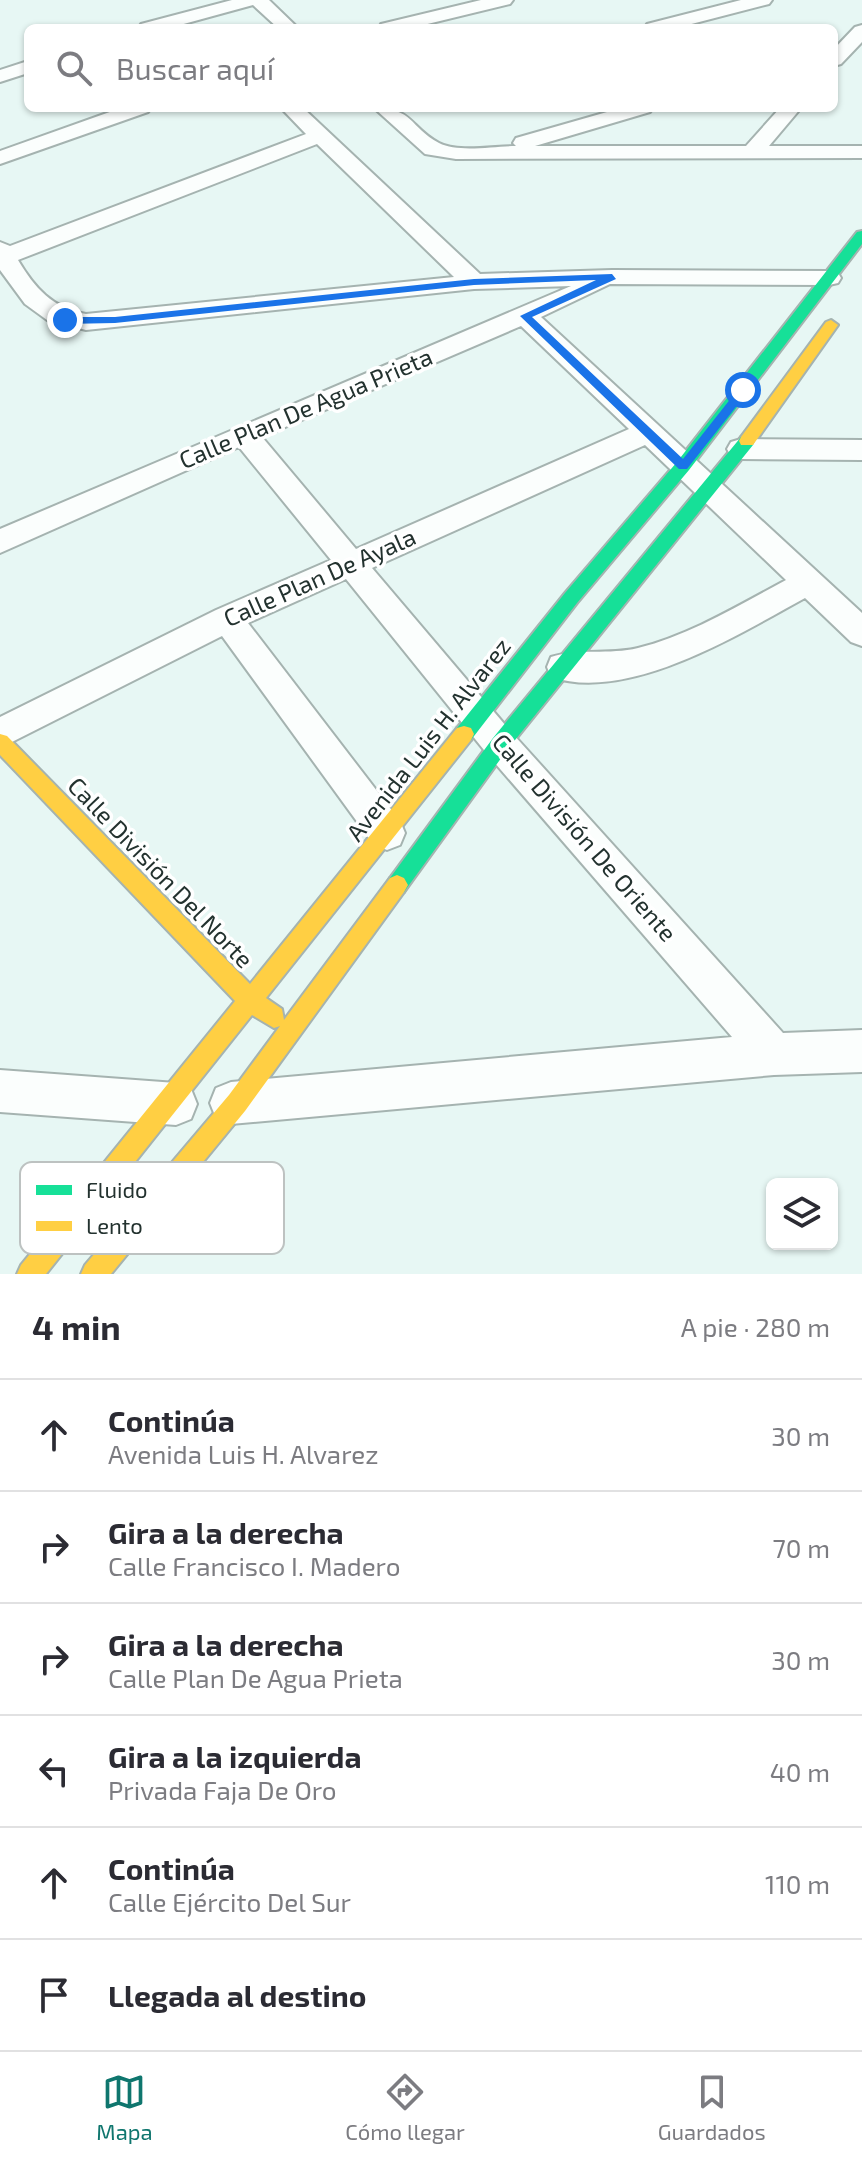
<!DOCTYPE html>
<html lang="es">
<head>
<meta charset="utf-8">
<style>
	:root { --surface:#fff; --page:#f2f2f3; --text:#2b2b33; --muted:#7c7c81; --line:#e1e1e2; --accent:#0f766e }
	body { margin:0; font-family:"Exo 2",sans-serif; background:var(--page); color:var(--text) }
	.controls { position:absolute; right:24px; bottom:24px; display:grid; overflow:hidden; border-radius:12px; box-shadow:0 2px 6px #0004 }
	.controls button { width:72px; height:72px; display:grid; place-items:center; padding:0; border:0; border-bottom:2px solid var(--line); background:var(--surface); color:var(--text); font:40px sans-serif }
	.stop { position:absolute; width:24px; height:24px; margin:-18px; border:6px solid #1a73e8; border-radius:50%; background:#fff }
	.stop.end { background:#1a73e8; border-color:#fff; box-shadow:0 2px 8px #0008 }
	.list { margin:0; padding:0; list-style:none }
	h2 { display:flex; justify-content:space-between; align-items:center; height:104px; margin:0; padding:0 32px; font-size:34px }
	h2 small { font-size:26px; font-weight:400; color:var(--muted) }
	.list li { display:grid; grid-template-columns:52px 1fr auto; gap:24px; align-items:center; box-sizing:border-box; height:112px; padding:0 32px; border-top:2px solid var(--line) }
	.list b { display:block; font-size:30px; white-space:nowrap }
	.list p { margin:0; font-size:26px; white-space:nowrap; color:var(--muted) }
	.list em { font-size:26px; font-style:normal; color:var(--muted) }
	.icon { flex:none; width:44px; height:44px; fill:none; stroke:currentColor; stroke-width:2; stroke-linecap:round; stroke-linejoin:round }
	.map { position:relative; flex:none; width:862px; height:1274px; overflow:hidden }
	.search { position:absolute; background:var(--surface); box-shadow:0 2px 6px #0004; left:24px; right:24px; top:24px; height:88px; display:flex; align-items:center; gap:20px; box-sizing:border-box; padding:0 28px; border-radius:12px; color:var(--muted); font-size:30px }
	.sheet { height:776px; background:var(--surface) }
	nav { display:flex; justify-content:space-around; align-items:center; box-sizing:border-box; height:112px; border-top:2px solid var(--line); background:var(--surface); font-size:22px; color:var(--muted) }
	nav a { display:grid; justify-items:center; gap:4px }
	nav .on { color:var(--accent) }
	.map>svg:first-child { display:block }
</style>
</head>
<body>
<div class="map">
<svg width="862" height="1274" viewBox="0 0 862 1274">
	<rect width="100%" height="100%" fill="#e7f7f4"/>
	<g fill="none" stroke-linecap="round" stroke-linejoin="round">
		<!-- street casing -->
		<g stroke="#a5b3b0" stroke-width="4">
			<path id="street" d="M 232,0 L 269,0 L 298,28 L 278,28 L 253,5 L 169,28 L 139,28 L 141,24 Z
				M 481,0 L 513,0 L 510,4 L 411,28 L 379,28 L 381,24 Z
				M 741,0 L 772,0 L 769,4 L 676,28 L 645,28 L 647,24 Z
				M 862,25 L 862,42 L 841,64 L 834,66 L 834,49 L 855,27 Z
				M 28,61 L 28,73 L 0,82 L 0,70 Z
				M 121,108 L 151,108 L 148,112 L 0,164 L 0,151 Z
				M 281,108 L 303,108 L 480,274 L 612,270 L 829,271 L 838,273 L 841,278 L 838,283 L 829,285 L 610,284 L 541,317 L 862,613 L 862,646 L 851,642 L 805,598 C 739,634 629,703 551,677 L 547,667 L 551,657 C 578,648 610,655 638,648 C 690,635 739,605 786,580 L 645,445 L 372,568 L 512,733 L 783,1033 L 862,1030 L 862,1072 L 774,1075 L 231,1124 L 216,1118 L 210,1103 L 216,1088 L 231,1082 L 732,1037 L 488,755 L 346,579 L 248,623 L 400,821 L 405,833 L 400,845 L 387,850 L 374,845 L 222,636 L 0,748 L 0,717 L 216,610 L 331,560 L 239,447 L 0,553 L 0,529 L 571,286 L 474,289 L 86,330 L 47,320 L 25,304 L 0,270 L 0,242 L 10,246 L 306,134 ZM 317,144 L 454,277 L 86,314 C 53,309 34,287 18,260 ZM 521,326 L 629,429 L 356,549 L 262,437 Z
				M 374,108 C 414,108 409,127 439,143 C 458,153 494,146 516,146 L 513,143 L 516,138 L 621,108 L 653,108 L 650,112 L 535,146 L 746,146 L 780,108 L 801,108 L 769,146 L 862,146 L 862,158 L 456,159 L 425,154 Z
				M 741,439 L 862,440 L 862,460 L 741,459 L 731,456 L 727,449 L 731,442 Z
				M 0,1070 L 176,1083 L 191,1089 L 197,1104 L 191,1119 L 176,1125 L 0,1112 Z"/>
		</g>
		<!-- fast casing -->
		<g stroke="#a5b3b0" stroke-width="4">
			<path id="fast" d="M 862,231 L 862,244 L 689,470 L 577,603 L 471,740 L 464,742 L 457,740 L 454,734 L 457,728 L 565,593 L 677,462 L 857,232 Z
				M 747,436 L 753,437 L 755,441 L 753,445 L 507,750 L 404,892 L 397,895 L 390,892 L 386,885 L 390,878 L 493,738 L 741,437 Z"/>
		</g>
		<!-- slow casing -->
		<g stroke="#a5b3b0" stroke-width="4">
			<path id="slow" d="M 831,320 L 838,325 L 753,445 L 741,445 L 739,441 L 741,437 L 826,322 Z
				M 464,726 L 471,728 L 474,734 L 471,740 L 266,998 L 282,1009 L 284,1020 L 390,878 L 397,875 L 404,878 L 408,885 L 404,892 L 245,1111 L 111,1274 L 81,1274 L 85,1265 L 229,1095 L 280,1026 L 274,1028 L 252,1015 L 46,1274 L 17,1274 L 21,1265 L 235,1001 L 0,755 L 0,734 L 7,736 L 250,984 L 457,728 Z"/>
		</g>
		<!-- street -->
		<use href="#street" fill="#fbfefd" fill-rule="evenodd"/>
		<!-- fast -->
		<use href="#fast" fill="#16e098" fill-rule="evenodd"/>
		<!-- slow -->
		<use href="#slow" fill="#ffcf43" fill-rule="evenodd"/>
	</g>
	<!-- route -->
	<path fill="#1a73e8" d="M 612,274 L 616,279 L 532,317 L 683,459 L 739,388 L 747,388 L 747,393 L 687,469 L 679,469 L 520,316 L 596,280 L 474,285 L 115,323 L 65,324 L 60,320 L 65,317 L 115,317 L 474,279 Z"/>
	<g text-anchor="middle" stroke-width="7" stroke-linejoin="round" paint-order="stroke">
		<!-- street labels -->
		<g font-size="24" fill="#23322f" stroke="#fff">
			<text transform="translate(306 409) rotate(-23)" y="8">Calle Plan De Agua Prieta</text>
			<text transform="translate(320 578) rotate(-24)" y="8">Calle Plan De Ayala</text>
			<text transform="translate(429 740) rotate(-52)" y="8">Avenida Luis H. Alvarez</text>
			<text transform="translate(584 838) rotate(49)" y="8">Calle División De Oriente</text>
			<text transform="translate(160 873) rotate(46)" y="8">Calle División Del Norte</text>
		</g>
	</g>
	<!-- legend -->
	<rect x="20" y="1162" width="264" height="92" rx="12" fill="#fff" stroke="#bdc2c1" stroke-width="2"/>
	<rect x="36" y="1185" width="36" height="10" fill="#16e098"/>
	<rect x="36" y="1221" width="36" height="10" fill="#ffcf43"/>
	<g font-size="22" fill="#23322f">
		<text x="86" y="1198">Fluido</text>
		<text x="86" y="1234">Lento</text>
	</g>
</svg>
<div class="controls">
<button><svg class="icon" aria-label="layers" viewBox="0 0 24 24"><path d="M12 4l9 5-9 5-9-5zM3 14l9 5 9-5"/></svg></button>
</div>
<div class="stop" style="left:743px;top:390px"></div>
<div class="stop end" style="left:65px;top:320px"></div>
<div class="search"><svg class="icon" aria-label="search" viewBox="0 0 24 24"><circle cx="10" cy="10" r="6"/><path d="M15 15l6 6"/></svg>Buscar aquí</div>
</div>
<section class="sheet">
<h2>4 min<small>A pie · 280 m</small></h2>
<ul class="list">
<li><svg class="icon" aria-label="ahead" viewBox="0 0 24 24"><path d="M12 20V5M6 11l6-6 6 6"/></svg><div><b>Continúa</b><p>Avenida Luis H. Alvarez</p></div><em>30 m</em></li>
<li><svg class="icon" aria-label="right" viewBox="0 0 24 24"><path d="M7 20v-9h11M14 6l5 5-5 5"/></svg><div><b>Gira a la derecha</b><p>Calle Francisco I. Madero</p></div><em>70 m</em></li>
<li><svg class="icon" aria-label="right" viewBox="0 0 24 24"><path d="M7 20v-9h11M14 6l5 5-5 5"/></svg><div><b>Gira a la derecha</b><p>Calle Plan De Agua Prieta</p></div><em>30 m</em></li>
<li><svg class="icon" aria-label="left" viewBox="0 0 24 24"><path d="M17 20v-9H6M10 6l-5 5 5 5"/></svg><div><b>Gira a la izquierda</b><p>Privada Faja De Oro</p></div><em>40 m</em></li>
<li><svg class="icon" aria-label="ahead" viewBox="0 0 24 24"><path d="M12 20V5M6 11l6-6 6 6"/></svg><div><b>Continúa</b><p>Calle Ejército Del Sur</p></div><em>110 m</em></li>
<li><svg class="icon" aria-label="arrive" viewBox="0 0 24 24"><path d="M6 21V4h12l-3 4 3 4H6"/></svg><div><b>Llegada al destino</b></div></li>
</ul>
</section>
<nav>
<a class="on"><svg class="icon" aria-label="map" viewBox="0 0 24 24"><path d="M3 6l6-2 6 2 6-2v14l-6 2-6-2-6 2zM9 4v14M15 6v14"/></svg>Mapa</a>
<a><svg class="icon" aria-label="directions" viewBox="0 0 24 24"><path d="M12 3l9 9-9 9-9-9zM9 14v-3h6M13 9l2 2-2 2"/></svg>Cómo llegar</a>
<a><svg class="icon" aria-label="saved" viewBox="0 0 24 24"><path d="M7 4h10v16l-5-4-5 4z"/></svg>Guardados</a>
</nav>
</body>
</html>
